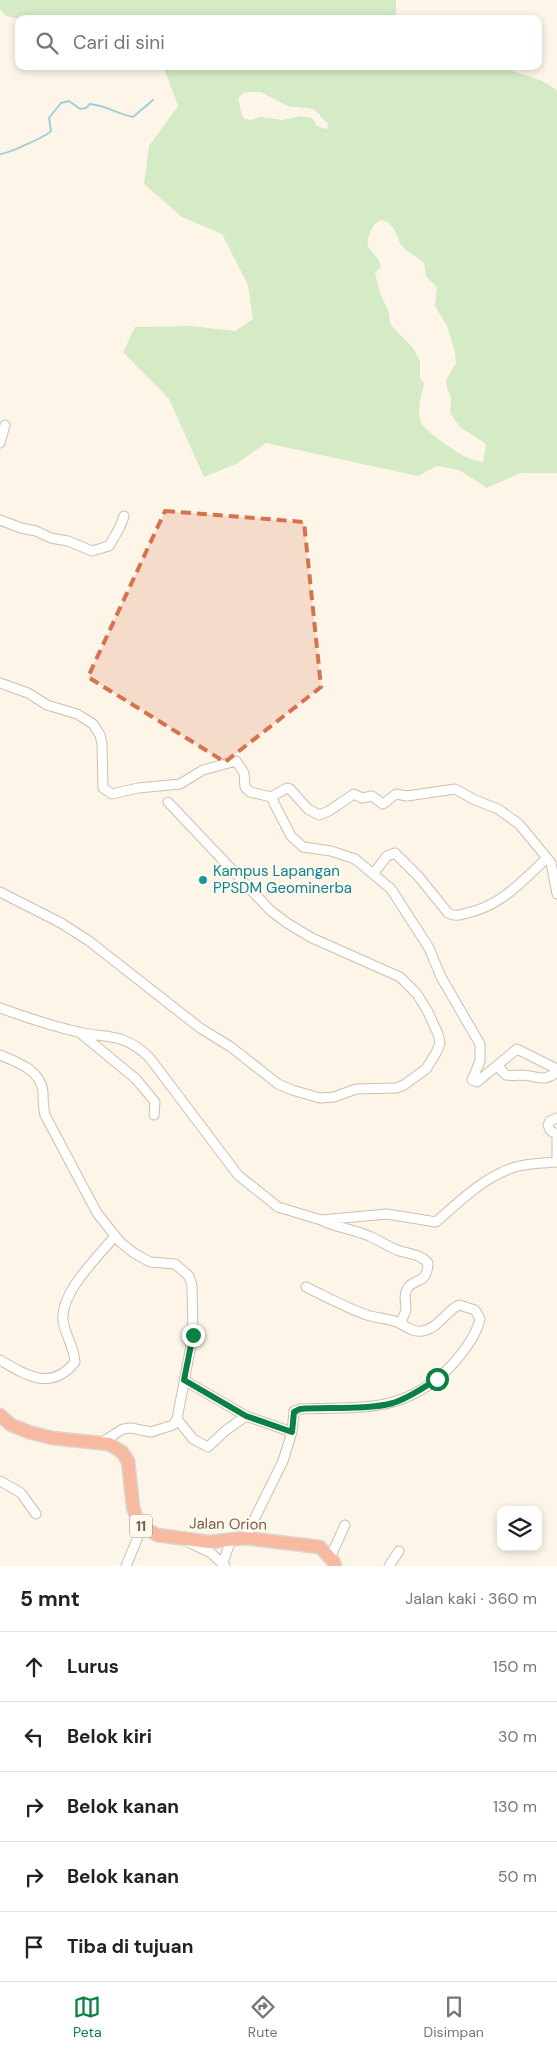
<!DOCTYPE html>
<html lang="id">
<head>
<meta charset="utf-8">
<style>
	:root { --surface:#fff; --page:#f6f6f6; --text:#222; --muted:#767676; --line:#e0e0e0; --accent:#0b8043 }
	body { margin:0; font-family:"DM Sans",sans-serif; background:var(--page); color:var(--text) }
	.controls { position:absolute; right:15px; bottom:15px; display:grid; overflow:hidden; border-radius:10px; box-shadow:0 2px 8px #0003 }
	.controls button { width:45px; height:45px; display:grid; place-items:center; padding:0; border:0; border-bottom:1px solid var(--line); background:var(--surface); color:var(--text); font:25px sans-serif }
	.stop { position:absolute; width:15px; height:15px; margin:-11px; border:4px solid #0b8043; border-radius:50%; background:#fff }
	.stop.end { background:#0b8043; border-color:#fff; box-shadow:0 1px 5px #0008 }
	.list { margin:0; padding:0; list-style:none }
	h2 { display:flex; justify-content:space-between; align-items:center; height:65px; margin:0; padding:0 20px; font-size:21px }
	h2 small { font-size:16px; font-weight:400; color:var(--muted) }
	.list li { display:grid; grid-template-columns:32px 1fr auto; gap:15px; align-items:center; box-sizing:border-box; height:70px; padding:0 20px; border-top:1px solid var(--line) }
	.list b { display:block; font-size:19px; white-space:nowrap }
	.list em { font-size:16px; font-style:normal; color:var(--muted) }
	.icon { flex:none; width:28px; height:28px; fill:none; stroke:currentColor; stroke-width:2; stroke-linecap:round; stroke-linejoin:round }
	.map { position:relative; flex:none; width:557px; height:1566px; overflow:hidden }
	.search { position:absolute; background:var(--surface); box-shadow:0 2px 8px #0003; left:15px; right:15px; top:15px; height:55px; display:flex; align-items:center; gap:12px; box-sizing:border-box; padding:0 18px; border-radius:10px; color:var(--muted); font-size:19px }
	.sheet { height:415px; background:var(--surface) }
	nav { display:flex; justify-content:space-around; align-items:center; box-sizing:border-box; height:70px; border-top:1px solid var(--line); background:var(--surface); font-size:14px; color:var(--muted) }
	nav a { display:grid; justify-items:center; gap:2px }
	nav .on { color:var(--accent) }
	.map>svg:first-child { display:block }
</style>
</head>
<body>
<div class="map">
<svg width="557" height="1566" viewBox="0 0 557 1566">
	<rect width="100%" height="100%" fill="#fdf6e8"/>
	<!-- green -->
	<path fill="#d4ebc6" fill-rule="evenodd" d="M 0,0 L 396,0 L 396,18 L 397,19 L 19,19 L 6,16 L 0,9 Z
		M 163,66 L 499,66 L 542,81 L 557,90 L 557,473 L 520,473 L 487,488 L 459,470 L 437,466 L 418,476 L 266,443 L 236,464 L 204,477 L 169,399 L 123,352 L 135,327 L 191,326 L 235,331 L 253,319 L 248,285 L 222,234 L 182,217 L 144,184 L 149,146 L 178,106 ZM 251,92 L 261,92 L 287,106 L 314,109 L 328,124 L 327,129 L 317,126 L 312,118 L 300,116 L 282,120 L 261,117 L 251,120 L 245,119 L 242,115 L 238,99 L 243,93 ZM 381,220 C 396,223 395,235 402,246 C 408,253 418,257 424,263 L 426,276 L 437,287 L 435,306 L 447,326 L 455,352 L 456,363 L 446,380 L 447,388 L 451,398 L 450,413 L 460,427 L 486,444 L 483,462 C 479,461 473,460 468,458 C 458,453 425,432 421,422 C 416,409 422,395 424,383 L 420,378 L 420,361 L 413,348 L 391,325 L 388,310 L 380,293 L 375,273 L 381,267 C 379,251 360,252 371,231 C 373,225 375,223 381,220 Z"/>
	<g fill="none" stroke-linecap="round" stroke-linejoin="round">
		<!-- stream -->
		<path stroke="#a2ced9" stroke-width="2" d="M 0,154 C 7,154 47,136 51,131 L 49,118 L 61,103 L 69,101 L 80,109 L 86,108 L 90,104 C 105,105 118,114 133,117 L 153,100"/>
		<!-- minor casing -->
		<g stroke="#cfbead" stroke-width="11">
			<path id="minor" d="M 0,443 L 5,425
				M 0,520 L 21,528 L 36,531 L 51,538 L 68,541 L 92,551 L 109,546 L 120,527 L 124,516
				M 0,683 L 28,693 L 47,705 L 77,714 L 93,724 L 100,735 L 102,744 L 103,788 L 112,794 L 138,788 L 180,784 L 203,770 L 236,761 L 244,773 L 245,787 L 250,792 L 271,797 L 287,788 L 290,789 L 308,809 L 319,815 L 329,811 L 354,794 L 362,798 L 372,796 L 383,804 L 396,794 L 407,796 L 455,789 L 475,800 L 498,809 L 519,824 L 547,858 L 551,863 L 557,894
				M 271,797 L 291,836 L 303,847 L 331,851 L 355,859 L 391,889 L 429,948 L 441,977 L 480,1044 L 480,1061 L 472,1080 L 477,1082 L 517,1049 L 557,1069
				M 374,873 L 387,856 L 395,853 L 419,877 L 448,913 C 455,917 460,915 467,913 C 501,906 522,881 547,858
				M 0,892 L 61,923 L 89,941 L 200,1028 L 231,1047 L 278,1084 L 292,1090 L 320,1098 L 334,1097 L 356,1089 L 396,1088 L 404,1085 L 426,1069 L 436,1053 L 440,1043 L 438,1034 L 428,1012 L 417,994 L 400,977 L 312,938 L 287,923 L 271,911 L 168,802
				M 0,1008 C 25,1017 52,1026 78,1032 C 110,1039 122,1032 149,1057 L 238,1175 L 278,1207 L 321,1220 L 387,1214 L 436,1222 C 460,1201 487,1174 519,1166 C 531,1163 545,1163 557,1162
				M 79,1032 L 136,1079 L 155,1102 L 154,1115
				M 0,1055 C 17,1062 41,1070 43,1092 C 43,1100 43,1106 45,1115 L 97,1213 L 120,1242 L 134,1253 L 150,1262 L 175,1264 L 189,1276 L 192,1286 L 193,1335 L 177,1419 L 173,1425 L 151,1432 L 131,1428 L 123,1429 L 102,1442
				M 497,1066 L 506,1075 C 512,1076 517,1075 523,1075 C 539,1076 542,1083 557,1072
				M 557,1162 L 557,1135 L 550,1130 L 548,1125 L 550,1121 L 557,1118
				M 321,1220 C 337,1228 353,1229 369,1236 C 379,1240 387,1246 397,1250 C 408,1254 421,1254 428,1263 C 427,1286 414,1277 407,1289 C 403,1297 406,1301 406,1308 C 406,1313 402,1319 400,1323
				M 0,1360 C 26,1375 51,1392 75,1362 C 74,1346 65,1335 63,1321 C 60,1292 98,1257 115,1236
				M 184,1380 L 246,1416 L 292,1432
				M 177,1419 L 193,1439 L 208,1447 L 225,1431 L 246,1416
				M 0,1481 L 21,1493 L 36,1514
				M 245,1538 L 283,1461 L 292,1432 L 294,1411 L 300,1409 C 362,1406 402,1415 450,1367 C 463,1353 476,1337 480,1319 L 475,1310 L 459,1305 C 446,1311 438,1329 422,1331 C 412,1333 405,1325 397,1322 C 388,1319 379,1318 370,1316 C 348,1309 327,1297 306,1287
				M 190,1543 L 211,1553 L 225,1566
				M 330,1558 L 345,1525
				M 126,1566 L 142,1527
				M 222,1566 L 231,1539
				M 389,1566 L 399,1551"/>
		</g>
		<!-- highway casing -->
		<g stroke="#dcd5d0" stroke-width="15">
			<path id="highway" d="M 0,1415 L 11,1425 L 29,1432 L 52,1438 L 109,1444 L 122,1452 L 128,1461 L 133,1507 L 137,1519 L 142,1527 L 157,1535 L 209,1542 L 245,1538 L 320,1547 L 333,1561 L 335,1566"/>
		</g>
		<!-- minor -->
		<use href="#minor" stroke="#fff" stroke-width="9"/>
		<!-- highway -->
		<use href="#highway" stroke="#f7b99f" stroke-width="12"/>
	</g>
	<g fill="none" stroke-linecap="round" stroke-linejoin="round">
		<!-- route -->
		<path stroke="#0b8043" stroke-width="6" d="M 193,1335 L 184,1380 L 246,1416 L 292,1432 L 294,1412 L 300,1409 C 327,1407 368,1410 393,1403 C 409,1398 423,1388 437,1379"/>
	</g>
	<!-- marked area -->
	<path fill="#d6724e" fill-opacity="0.2" stroke="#d6724e" stroke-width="4" stroke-dasharray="10 6" stroke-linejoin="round" d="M 165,511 L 304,522 L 321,687 L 225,762 L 88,677 Z"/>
	<!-- markers -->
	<circle fill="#0f9aa8" stroke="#fff9ef" stroke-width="2" cx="203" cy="880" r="5"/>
	<g text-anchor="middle" stroke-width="4" stroke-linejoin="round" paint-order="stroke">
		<!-- shield labels -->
		<rect fill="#fff9ef" stroke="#a08c7c" stroke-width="1" x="130" y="1514.5" width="22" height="23" rx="4"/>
		<g font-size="14" font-weight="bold" fill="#785d4b">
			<text x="141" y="1531">11</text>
		</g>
		<!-- culture labels -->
		<g font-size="15" fill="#0d838f" stroke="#fff9ef" text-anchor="start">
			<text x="213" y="876">Kampus Lapangan<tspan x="213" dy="17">PPSDM Geominerba</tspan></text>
		</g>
		<!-- street labels -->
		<g font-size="15" fill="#785d4b" stroke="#fff9ef">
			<text transform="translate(228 1524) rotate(1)" y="5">Jalan Orion</text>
		</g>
	</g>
</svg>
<div class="controls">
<button><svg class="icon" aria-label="layers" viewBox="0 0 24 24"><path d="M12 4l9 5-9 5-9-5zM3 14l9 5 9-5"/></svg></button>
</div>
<div class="stop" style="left:437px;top:1379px"></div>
<div class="stop end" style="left:193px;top:1335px"></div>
<div class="search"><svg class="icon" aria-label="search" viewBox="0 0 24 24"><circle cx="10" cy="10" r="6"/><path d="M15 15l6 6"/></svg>Cari di sini</div>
</div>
<section class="sheet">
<h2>5 mnt<small>Jalan kaki · 360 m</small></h2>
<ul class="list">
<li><svg class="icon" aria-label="ahead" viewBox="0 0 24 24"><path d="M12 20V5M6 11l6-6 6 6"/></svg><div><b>Lurus</b></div><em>150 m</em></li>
<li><svg class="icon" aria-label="left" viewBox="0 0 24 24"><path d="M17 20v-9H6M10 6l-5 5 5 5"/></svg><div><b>Belok kiri</b></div><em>30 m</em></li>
<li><svg class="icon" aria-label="right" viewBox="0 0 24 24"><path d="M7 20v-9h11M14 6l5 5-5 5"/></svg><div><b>Belok kanan</b></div><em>130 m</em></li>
<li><svg class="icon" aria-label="right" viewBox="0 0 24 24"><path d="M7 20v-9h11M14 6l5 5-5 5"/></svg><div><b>Belok kanan</b></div><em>50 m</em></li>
<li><svg class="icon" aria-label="arrive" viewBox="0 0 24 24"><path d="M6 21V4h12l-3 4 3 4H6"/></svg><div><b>Tiba di tujuan</b></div></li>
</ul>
</section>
<nav>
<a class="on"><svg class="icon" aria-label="map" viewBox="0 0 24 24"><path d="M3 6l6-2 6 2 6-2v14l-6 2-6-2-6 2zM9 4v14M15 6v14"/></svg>Peta</a>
<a><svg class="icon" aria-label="directions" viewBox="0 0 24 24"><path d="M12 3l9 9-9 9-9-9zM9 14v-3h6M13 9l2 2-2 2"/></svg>Rute</a>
<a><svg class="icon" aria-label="saved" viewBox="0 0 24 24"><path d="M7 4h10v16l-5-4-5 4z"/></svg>Disimpan</a>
</nav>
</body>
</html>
